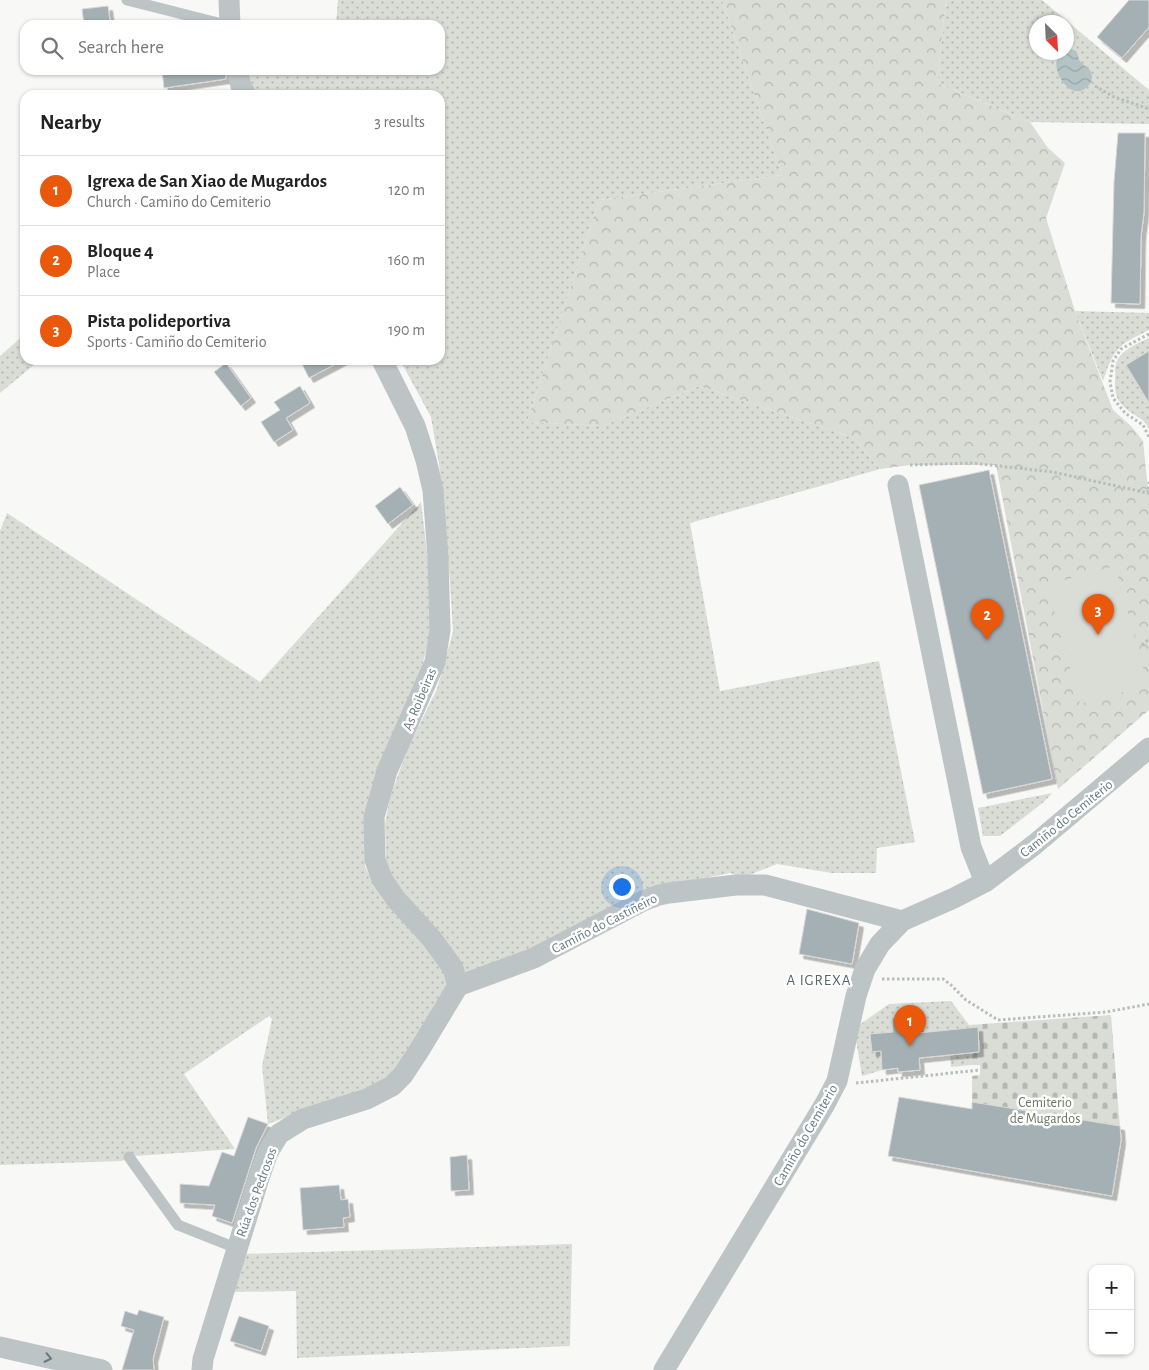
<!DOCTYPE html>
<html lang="en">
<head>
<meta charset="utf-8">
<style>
	:root { --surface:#fff; --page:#f6f6f6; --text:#222; --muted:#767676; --line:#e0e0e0; --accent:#ea580c }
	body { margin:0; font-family:"Alegreya Sans",sans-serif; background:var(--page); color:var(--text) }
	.controls { position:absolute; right:15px; bottom:15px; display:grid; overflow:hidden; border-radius:10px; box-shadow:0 1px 4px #0004 }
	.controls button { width:45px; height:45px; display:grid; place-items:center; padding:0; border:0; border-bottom:1px solid var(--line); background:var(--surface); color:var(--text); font:25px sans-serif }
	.compass { position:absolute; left:1029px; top:15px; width:45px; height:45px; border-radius:50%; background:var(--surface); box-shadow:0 1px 4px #0004; rotate:156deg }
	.you { position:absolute; left:621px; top:886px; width:18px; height:18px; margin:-12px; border:4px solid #fff; border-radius:50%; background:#1a73e8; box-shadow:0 0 0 8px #1a73e833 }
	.badge { display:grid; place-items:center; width:32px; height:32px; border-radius:50%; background:var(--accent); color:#fff; font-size:16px; font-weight:700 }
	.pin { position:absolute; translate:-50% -41px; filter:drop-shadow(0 1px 2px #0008) }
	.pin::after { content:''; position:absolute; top:26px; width:18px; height:15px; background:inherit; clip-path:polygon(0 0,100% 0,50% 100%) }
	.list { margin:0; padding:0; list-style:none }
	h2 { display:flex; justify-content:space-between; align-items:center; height:65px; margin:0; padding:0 20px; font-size:21px }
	h2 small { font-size:16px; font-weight:400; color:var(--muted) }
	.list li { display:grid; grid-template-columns:32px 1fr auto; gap:15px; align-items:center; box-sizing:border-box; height:70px; padding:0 20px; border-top:1px solid var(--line) }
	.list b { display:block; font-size:19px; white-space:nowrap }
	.list p { margin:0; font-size:16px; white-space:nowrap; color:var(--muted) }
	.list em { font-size:16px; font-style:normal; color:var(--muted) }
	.icon { flex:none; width:28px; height:28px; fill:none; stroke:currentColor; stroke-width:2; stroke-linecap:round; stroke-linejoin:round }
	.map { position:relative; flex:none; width:1149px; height:1370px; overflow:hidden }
	.search { position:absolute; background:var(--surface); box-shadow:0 1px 4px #0004; left:20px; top:20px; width:425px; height:55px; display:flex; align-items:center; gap:12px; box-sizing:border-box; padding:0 18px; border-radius:15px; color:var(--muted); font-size:19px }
	.panel { position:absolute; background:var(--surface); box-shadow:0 1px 4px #0004; left:20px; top:90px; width:425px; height:275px; border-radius:15px }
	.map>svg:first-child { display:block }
</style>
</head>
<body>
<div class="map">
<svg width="1149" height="1370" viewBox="0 0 1149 1370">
	<defs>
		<pattern id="grass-dots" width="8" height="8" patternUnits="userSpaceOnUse" patternTransform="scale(1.25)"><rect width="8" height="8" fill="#d9ddd5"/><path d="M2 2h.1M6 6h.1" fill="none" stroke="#b4b8b2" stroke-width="1.8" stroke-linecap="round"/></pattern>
		<pattern id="forest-crowns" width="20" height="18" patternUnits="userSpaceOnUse" patternTransform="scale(1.25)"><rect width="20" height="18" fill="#d9ddd5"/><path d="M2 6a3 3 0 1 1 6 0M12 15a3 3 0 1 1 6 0" fill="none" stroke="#b4b8b2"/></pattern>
		<pattern id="cemetery-stones" width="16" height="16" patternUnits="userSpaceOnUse" patternTransform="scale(1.25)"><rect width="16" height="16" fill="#d9ddd5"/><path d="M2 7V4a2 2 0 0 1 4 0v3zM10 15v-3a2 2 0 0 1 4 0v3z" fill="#b4b8b2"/></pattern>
		<pattern id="water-waves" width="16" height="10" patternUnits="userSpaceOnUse" patternTransform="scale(1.25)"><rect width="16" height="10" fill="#b4c4c5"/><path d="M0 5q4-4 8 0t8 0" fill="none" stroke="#96a4a5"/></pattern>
		<filter id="shadow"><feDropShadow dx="4.5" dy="4.5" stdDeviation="0" flood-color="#0004"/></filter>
	</defs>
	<rect width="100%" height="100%" fill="#f8f8f6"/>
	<!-- grass -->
	<path fill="url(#grass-dots)" fill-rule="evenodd" d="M 338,0 L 722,0 L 782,175 L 599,200 L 527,422 L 602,426 L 699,386 L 854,438 L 880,469 L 690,523 L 720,691 L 879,661 L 915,842 L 877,848 L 876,873 L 832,873 L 777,864 L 744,877 L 730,873 L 652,889 L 517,960 L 467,975 L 428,920 L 399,887 L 386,867 L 385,824 L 390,797 L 408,748 L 437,689 L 453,632 L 450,581 L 439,464 L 431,417 L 400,360 L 440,360 L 440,95 L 255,95 L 245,76 L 301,70 L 440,70 L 440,25 L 336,25 Z
		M 946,0 L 1042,0 L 1149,90 L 1149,124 L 1030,122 L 937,83 ZM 1036,22 L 1066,22 L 1066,52 L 1036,52 Z
		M 1075,311 L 1149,313 L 1149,330 C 1118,345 1114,348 1103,381 Z
		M 25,334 L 25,360 L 40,360 L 0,393 L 0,356 Z
		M 1149,338 L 1149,351 L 1126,365 L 1149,403 L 1149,429 C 1143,416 1131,415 1123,406 C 1115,398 1115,390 1115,380 C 1116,375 1114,369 1116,364 C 1119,351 1138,343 1149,338 Z
		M 421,502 L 432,594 L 432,628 L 421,670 L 365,818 L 365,867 L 383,900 L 432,951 L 440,963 L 448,983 L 394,1073 L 374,1088 L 328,1102 L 268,1124 L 262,1066 L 272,1019 L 269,1016 L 184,1074 L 235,1149 L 135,1156 L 129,1157 L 122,1161 L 0,1165 L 0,531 L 7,513 L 260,682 Z
		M 1052,793 L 1045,801 L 1000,836 L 983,836 L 978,808 Z
		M 951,1001 L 969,1025 L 971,1065 L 951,1067 L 948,1030 L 919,1033 L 917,1016 L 893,1018 L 893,1032 L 870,1034 L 872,1052 L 881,1051 L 882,1070 L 862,1076 L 856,1040 L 859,1025 L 889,1004 Z
		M 572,1244 L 570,1346 L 297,1358 L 296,1291 L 231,1292 L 243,1254 Z"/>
	<!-- forest -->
	<path fill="url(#forest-crowns)" d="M 722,0 L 946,0 L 937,83 L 1030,122 L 1048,148 L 1065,163 L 1046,218 L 1075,311 L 1113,410 L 1132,427 L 1143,441 L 1148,490 L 1149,486 L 1149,710 L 1058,789 L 996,465 L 910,465 L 880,469 L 854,438 L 699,386 L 602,426 L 527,422 L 599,200 L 782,175 Z"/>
	<!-- cemetery -->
	<path fill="url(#cemetery-stones)" d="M 1111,1015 L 1121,1140 L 1112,1196 L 888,1156 L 899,1097 L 972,1109 L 972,1076 L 980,1075 L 980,1065 L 971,1065 L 969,1025 Z"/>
	<!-- pitch -->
	<path fill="#d9ddd5" d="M 1115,566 L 1148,685 L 1080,704 L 1047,585 Z"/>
	<!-- water -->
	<path fill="url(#water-waves)" d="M 1069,48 L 1076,51 C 1079,54 1077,58 1080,61 C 1083,66 1088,66 1091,72 C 1093,78 1092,82 1088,86 C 1071,105 1047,67 1060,53 L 1066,52 L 1067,49 Z"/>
	<!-- building -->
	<path fill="#a4b0b3" stroke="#dad9d8" filter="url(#shadow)" d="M 1129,0 L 1149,0 L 1149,27 L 1122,58 L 1097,37 Z
		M 108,6 L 110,21 L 105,22 L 105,25 L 84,25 L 82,9 Z
		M 162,70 L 225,70 L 226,79 L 164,88 Z
		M 1118,133 L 1145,133 L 1144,212 L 1141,236 L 1140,304 L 1111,303 L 1114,182 Z
		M 1149,351 L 1149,403 L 1126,365 Z
		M 300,360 L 343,360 L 309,378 Z
		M 226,363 L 251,398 L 241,406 L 214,372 Z
		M 300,386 L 310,403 L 286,418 L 293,430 L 274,442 L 261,422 L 280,410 L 274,402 Z
		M 989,470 L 1052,779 L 983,794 L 919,485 Z
		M 400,487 L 413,505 L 388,524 L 375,506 Z
		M 807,909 L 859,923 L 852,964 L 799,954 Z
		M 917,1016 L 919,1033 L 978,1027 L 979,1052 L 919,1058 L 920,1070 L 898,1072 L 898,1068 L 882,1070 L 881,1051 L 872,1052 L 870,1034 L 893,1032 L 892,1018 Z
		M 899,1097 L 972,1109 L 972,1102 L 1120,1126 L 1121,1140 L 1112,1196 L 888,1156 Z
		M 248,1117 L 268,1124 L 256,1148 L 232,1223 L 212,1216 L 215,1205 L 180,1203 L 180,1184 L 209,1186 L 222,1152 L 234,1156 Z
		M 467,1155 L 469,1190 L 451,1191 L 450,1157 Z
		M 339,1185 L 341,1200 L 348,1199 L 350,1217 L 343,1218 L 344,1227 L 303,1230 L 300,1188 Z
		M 139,1310 L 164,1317 L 153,1359 L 154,1370 L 122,1370 L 134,1330 L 121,1326 L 125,1311 L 137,1315 Z
		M 239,1316 L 269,1326 L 261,1351 L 230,1341 Z"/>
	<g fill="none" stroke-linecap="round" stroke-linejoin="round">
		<!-- path -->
		<path stroke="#b8bdbe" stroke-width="3" stroke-dasharray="2.5 2.5" stroke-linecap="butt" d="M 1095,86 L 1114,97 L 1149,109
			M 1149,334 L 1121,349 L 1113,361 L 1110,382 L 1113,398 L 1125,413 L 1143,425 L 1149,437
			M 910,465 L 972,463 L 1053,472 L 1148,493 L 1149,482
			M 1142,645 L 1149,639
			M 882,979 L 943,979 L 951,985 L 966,1000 L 998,1020 L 1106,1012 L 1149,1004
			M 856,1083 L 980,1070"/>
		<!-- service -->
		<path stroke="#bdc4c5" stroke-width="11" d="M 127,0 L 226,25
			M 129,1157 L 178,1225 L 236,1248"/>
		<!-- minor -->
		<path stroke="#bdc4c5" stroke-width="21" d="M 229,0 L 230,25
			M 237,70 L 241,86 L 246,95
			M 382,360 L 415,426 L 426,460 L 433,490 L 438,557 L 440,630 L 435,662 L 387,771 L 374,817 L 375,860 L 382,879 L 395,898 L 432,939 L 453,968 L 458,986
			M 898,485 L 971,847 L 985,882
			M 458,986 L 534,958 L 643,901 L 659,895 L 669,893 L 736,885 L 765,885 L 902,921
			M 0,1347 L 102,1370
			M 202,1370 L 203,1359 L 259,1178 L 268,1152 L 279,1134 L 303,1119 L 367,1099 L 392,1086 L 403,1075 L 420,1049 L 458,986
			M 664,1370 L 825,1104 L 837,1081 L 856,996 L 865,969 L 880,944 L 902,921 L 954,898 L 985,882 L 1034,845 L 1149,748"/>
	</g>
	<!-- one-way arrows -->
	<defs><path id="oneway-chevron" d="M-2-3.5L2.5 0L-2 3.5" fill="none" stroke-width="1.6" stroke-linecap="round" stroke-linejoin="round" transform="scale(1.25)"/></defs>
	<use stroke="#657a7f" href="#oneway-chevron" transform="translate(48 1358) rotate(12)"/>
	<g text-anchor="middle" stroke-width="5" stroke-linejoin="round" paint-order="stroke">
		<!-- street labels -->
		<g font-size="14" fill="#657a7f" stroke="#fff">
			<text transform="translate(419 699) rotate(-67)" y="5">As Roibeiras</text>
			<text transform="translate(1066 818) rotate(-39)" y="5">Camiño do Cemiterio</text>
			<text transform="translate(604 923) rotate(-27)" y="5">Camiño do Castiñeiro</text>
			<text transform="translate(805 1135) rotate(-60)" y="5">Camiño do Cemiterio</text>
			<text transform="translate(256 1192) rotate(-70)" y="5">Rúa dos Pedrosos</text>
		</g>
		<!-- park labels -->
		<g font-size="14" fill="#6b7863" stroke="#fff">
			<text x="1045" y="1107">Cemiterio<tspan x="1045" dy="16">de Mugardos</tspan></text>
		</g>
		<!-- neighbourhood labels -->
		<g font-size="15" letter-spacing="1" fill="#56666b" stroke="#fff">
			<text x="819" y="985">A IGREXA</text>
		</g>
	</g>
</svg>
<div class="controls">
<button>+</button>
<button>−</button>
</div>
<svg class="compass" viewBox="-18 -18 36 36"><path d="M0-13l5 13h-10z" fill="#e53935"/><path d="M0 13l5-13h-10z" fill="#767676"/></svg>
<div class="you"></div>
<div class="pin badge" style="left:910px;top:1046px">1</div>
<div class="pin badge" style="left:987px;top:640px">2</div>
<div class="pin badge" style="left:1098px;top:635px">3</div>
<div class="search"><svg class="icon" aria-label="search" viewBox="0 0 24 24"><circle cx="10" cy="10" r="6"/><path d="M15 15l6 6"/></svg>Search here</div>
<section class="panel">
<h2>Nearby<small>3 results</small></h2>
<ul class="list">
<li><span class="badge">1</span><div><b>Igrexa de San Xiao de Mugardos</b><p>Church · Camiño do Cemiterio</p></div><em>120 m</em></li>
<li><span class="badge">2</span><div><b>Bloque 4</b><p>Place</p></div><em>160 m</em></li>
<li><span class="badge">3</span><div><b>Pista polideportiva</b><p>Sports · Camiño do Cemiterio</p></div><em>190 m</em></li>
</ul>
</section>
</div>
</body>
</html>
